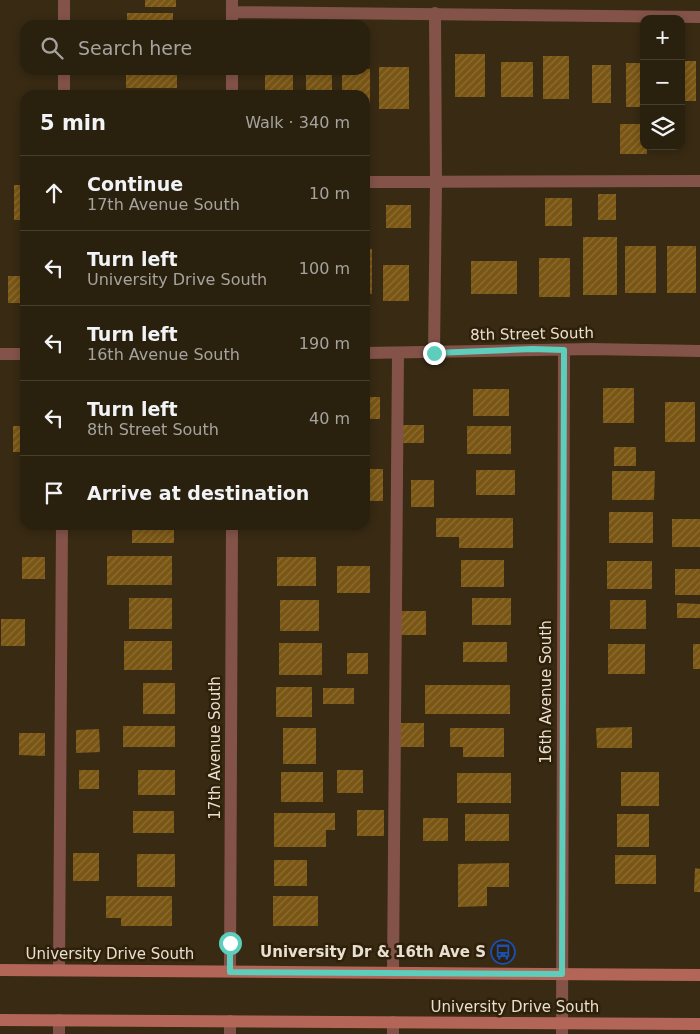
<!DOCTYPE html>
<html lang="en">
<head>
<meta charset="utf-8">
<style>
	:root { --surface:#2a200e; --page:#362d1c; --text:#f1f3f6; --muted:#a5a39e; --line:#463e2e }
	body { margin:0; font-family:"DejaVu Sans",sans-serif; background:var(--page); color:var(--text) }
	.controls { position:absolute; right:15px; top:15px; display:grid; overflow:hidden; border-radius:10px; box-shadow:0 2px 8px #0003 }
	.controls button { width:45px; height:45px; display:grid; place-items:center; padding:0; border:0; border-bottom:1px solid var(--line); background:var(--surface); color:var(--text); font:25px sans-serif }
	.stop { position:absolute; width:15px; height:15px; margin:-11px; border:4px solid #5ccebb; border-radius:50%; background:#fff }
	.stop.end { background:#5ccebb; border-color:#fff; box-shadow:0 1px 5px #0008 }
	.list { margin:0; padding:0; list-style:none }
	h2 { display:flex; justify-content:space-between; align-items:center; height:65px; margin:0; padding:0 20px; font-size:21px }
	h2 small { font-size:16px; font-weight:400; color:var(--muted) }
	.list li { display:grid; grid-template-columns:32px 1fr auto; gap:15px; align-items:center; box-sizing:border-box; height:75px; padding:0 20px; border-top:1px solid var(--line) }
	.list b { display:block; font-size:19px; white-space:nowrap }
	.list p { margin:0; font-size:16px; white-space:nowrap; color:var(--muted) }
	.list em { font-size:16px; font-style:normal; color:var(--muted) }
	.icon { flex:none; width:28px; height:28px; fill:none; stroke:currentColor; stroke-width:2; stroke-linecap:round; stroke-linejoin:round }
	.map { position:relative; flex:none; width:700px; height:1034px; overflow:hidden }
	.search { position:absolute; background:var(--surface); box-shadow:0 2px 8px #0003; left:20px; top:20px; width:350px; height:55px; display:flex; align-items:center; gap:12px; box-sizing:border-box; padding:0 18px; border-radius:15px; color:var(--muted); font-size:19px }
	.panel { position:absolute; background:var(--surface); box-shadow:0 2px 8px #0003; left:20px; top:90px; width:350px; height:440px; border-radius:15px }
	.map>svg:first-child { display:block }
</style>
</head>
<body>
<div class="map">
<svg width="700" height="1034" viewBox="0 0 700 1034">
	<defs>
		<pattern id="building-hatch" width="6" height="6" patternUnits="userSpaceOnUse" patternTransform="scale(1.25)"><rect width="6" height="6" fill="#795614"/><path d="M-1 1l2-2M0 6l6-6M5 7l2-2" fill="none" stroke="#8c6e35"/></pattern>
	</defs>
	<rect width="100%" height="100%" fill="#382a13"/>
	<!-- building -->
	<path fill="url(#building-hatch)" d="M 145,0 L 176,0 L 176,7 L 145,7 Z
		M 127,13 L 173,13 L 173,25 L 127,25 Z
		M 455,54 L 485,54 L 485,97 L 455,97 Z
		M 543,56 L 569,56 L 569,99 L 543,99 Z
		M 681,61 L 696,61 L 696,101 L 681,101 Z
		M 501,62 L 533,62 L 533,97 L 501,97 Z
		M 626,63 L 644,63 L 644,107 L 626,107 Z
		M 592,65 L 611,65 L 611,103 L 592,103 Z
		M 379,67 L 409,67 L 409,109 L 379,109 Z
		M 365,69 L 370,69 L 370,119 L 365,119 L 365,95 L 342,95 L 342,70 Z
		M 126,70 L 177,70 L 177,88 L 126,88 Z
		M 265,70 L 293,70 L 293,95 L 265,95 Z
		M 306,70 L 332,70 L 332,95 L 306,95 Z
		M 620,124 L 644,124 L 644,146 L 647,146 L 647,154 L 620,154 Z
		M 14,185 L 25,185 L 25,220 L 14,220 Z
		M 598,194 L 616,194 L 616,220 L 598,220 Z
		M 545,198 L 572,198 L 572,226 L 545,226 Z
		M 386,205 L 411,205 L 411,228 L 386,228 Z
		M 583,237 L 617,237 L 617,295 L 583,295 Z
		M 625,246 L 656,246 L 656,293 L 625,293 Z
		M 667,246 L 696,246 L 696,293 L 667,293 Z
		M 365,249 L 372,249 L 372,294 L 365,294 Z
		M 539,258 L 570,258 L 570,297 L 539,297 Z
		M 471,261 L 517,261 L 517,294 L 471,294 Z
		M 383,265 L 409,265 L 409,301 L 383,301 Z
		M 8,276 L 25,276 L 25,303 L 8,303 Z
		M 603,388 L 634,388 L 634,423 L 603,423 Z
		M 473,389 L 509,389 L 509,416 L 473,416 Z
		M 365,397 L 380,397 L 380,419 L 365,419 Z
		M 665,402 L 695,402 L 695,442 L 665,442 Z
		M 401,425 L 424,425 L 424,443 L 401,443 Z
		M 13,426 L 25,426 L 25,452 L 13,452 Z
		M 467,426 L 511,426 L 511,454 L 467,454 Z
		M 614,447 L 636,447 L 636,466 L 614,466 Z
		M 365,469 L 383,469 L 383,501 L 365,501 Z
		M 476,470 L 515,470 L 515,495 L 476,495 Z
		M 612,471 L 655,471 L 654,500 L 612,500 Z
		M 411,480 L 434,480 L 434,507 L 411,507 Z
		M 609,512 L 653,512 L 653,543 L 609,543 Z
		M 436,518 L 513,518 L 513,548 L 459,548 L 459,537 L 436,537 Z
		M 672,519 L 700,519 L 700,547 L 672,547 Z
		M 132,525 L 174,525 L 174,543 L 132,543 Z
		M 107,556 L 172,556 L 172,585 L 107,585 Z
		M 22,557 L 45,557 L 45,579 L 22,579 Z
		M 277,557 L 316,557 L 316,586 L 277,586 Z
		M 461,560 L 504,560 L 504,587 L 461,587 Z
		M 607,561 L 652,561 L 652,589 L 607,589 Z
		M 337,566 L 370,566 L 370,593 L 337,593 Z
		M 675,569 L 700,569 L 700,595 L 675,595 Z
		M 129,598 L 172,598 L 172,629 L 129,629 Z
		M 472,598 L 511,598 L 511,625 L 472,625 Z
		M 280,600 L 319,600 L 319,631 L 280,631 Z
		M 610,600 L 646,600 L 646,629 L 610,629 Z
		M 677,603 L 700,604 L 700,618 L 677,618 Z
		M 400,611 L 426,611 L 426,635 L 400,635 Z
		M 1,619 L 25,619 L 25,646 L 1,646 Z
		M 124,641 L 172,641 L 172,670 L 124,670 Z
		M 463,642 L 507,642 L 507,662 L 463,662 Z
		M 279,643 L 322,643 L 322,675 L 279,675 Z
		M 608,644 L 645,644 L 645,674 L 608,674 Z
		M 693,644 L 700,644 L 700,669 L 693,669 Z
		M 347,653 L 368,653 L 368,674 L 347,674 Z
		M 143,683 L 175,683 L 175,714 L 143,714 Z
		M 425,685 L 510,685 L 510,714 L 425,714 Z
		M 276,687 L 312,687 L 312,717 L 276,717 Z
		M 323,688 L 354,688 L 354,704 L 323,704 Z
		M 399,723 L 424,723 L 424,747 L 399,747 Z
		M 123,726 L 175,726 L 175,747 L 123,747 Z
		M 632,727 L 632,748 L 597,748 L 596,728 Z
		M 283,728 L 316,728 L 316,764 L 283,764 Z
		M 450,728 L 504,728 L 504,757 L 463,757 L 463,747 L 450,747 Z
		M 99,729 L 100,752 L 76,753 L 76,730 Z
		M 19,733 L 45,733 L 45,756 L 19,755 Z
		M 79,770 L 99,770 L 99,789 L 79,789 Z
		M 138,770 L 175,770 L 175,795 L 138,795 Z
		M 337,770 L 363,770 L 363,793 L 337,793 Z
		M 281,772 L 323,772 L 323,802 L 281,802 Z
		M 621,772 L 659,772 L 659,806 L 621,806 Z
		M 457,773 L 511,773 L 511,803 L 457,803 Z
		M 357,810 L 384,810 L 384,836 L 357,836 Z
		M 133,811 L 174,811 L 174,833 L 133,833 Z
		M 274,813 L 335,813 L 335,830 L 326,830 L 326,847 L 274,847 Z
		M 465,814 L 509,814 L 509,841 L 465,841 Z
		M 617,814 L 649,814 L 649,847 L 617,847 Z
		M 423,818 L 448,818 L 448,841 L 423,841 Z
		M 73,853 L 99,853 L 99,881 L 73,881 Z
		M 137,854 L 175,854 L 175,887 L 137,887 Z
		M 615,855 L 656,855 L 656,884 L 615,884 Z
		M 274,860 L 307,860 L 307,886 L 274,886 Z
		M 509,863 L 509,887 L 487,887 L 487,906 L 458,907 L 458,864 Z
		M 695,868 L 700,869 L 700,892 L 694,892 Z
		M 106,896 L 172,896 L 172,926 L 121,926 L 121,918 L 106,918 Z
		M 273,896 L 318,896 L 318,926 L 273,926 Z"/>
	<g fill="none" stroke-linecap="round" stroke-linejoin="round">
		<!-- lane -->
		<path stroke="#835349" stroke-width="12" d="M 64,25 L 64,0
			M 64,95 L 64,70
			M 365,182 L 700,181
			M 434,353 L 436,183 L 435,13
			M 59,970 L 62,525
			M 393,973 L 398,353
			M 393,1022 L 393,1034
			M 59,1034 L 59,1020"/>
		<!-- street -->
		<path stroke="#835349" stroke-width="12" d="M 232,0 L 232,25
			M 232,12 L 700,17
			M 232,70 L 232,95
			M 365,353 L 591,349 L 700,351
			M 0,354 L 25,354
			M 230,971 L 232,525
			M 230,1034 L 230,1021
			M 562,1034 L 564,350"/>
		<!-- secondary -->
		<path stroke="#b36657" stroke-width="12" d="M 0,970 L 700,975
			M 0,1020 L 700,1024"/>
	</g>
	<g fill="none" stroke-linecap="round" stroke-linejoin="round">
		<!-- route -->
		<path stroke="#5ccebb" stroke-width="6" d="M 230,943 L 230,972 L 562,974 L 564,350 L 532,349 L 434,353"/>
	</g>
	<!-- icons -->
	<defs>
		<g id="bus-ring" transform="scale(1.25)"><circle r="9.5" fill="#2e2009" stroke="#1a4fb4" stroke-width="1.5"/><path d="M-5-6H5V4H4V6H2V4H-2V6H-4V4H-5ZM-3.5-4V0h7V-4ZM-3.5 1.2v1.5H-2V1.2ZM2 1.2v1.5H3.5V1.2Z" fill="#1a4fb4"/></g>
	</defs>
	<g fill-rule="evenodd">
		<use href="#bus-ring" x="503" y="952"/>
	</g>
	<g text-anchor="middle" stroke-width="5" stroke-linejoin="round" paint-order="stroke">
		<!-- street labels -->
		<g font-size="15" fill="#e8dfd1" stroke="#2e2009">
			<text transform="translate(532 334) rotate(-1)" y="5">8th Street South</text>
			<text transform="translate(546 692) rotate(-90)" y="5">16th Avenue South</text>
			<text transform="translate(215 748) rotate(-90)" y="5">17th Avenue South</text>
			<text x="110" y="959">University Drive South</text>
			<text x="515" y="1012">University Drive South</text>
		</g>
		<!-- poi labels -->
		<g font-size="15" font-weight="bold" fill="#e8dfd1" stroke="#2e2009" text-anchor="end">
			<text x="486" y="957">University Dr &amp; 16th Ave S</text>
		</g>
	</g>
</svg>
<div class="controls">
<button>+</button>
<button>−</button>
<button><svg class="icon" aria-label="layers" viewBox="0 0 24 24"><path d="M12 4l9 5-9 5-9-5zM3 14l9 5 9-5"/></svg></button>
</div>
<div class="stop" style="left:230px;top:943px"></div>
<div class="stop end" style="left:434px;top:353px"></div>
<div class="search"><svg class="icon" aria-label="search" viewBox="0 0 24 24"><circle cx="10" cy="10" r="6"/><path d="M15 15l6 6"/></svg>Search here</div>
<section class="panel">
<h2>5 min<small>Walk · 340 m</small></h2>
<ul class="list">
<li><svg class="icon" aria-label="ahead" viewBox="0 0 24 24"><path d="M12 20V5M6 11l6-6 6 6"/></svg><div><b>Continue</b><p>17th Avenue South</p></div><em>10 m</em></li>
<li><svg class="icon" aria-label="left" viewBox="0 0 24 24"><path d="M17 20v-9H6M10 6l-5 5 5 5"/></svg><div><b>Turn left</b><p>University Drive South</p></div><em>100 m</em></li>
<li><svg class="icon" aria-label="left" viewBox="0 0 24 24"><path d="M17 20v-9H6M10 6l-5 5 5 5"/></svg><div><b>Turn left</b><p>16th Avenue South</p></div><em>190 m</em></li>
<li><svg class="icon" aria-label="left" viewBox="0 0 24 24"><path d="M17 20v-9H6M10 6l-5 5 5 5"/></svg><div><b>Turn left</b><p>8th Street South</p></div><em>40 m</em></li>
<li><svg class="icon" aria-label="arrive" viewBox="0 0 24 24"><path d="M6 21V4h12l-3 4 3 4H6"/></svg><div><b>Arrive at destination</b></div></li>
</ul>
</section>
</div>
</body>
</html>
